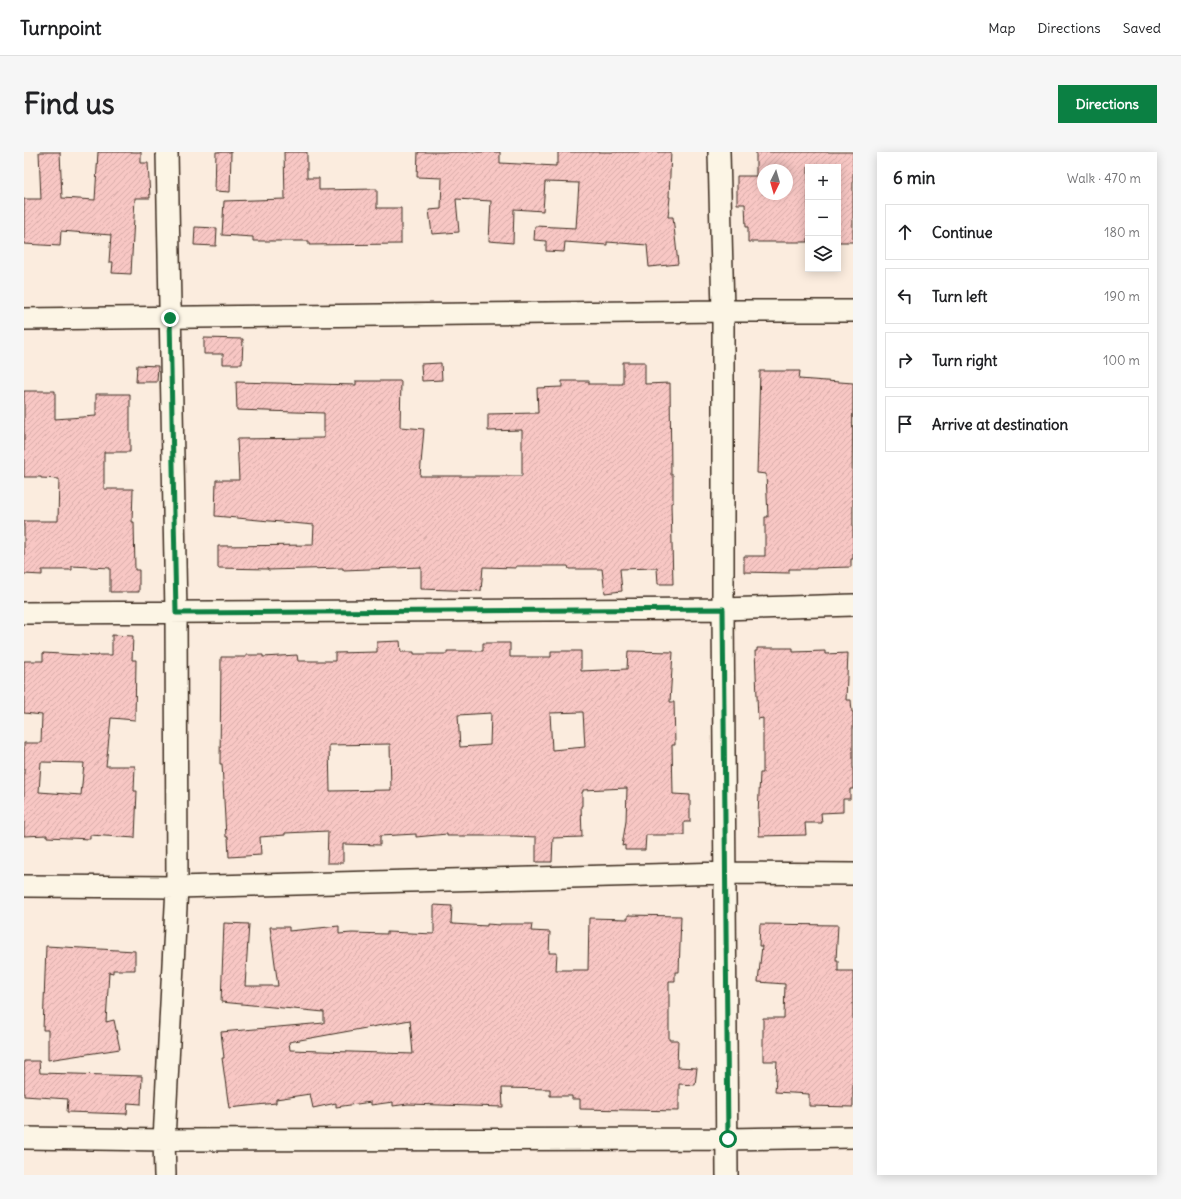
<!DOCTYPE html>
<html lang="en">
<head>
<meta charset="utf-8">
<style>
	:root { --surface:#fff; --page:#f6f6f6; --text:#202124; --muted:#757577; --line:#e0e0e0; --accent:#0b8043 }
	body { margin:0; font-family:Delius,sans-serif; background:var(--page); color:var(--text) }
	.controls { position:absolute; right:12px; top:12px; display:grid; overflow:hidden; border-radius:0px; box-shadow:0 2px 10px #0003 }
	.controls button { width:36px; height:36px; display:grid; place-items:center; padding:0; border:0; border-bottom:1px solid var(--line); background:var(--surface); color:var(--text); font:20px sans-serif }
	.compass { position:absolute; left:733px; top:12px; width:36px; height:36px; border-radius:50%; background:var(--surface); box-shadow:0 2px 10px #0003; rotate:185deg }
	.stop { position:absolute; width:12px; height:12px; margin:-9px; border:3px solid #0b8043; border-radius:50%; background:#fff }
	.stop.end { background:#0b8043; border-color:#fff; box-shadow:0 1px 4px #0008 }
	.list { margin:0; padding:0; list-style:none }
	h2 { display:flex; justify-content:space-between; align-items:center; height:52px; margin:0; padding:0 16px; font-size:17px }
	h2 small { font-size:13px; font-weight:400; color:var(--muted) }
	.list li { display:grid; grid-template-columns:26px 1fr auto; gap:12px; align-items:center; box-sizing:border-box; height:56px; margin:0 8px 8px; padding:0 8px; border:1px solid var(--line); border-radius:0px }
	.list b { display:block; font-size:15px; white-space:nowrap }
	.list em { font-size:13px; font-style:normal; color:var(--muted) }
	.icon { flex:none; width:22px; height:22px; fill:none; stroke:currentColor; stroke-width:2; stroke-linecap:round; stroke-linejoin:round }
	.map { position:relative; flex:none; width:829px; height:1023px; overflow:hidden; border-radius:0px }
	header { display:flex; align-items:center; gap:24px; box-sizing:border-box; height:56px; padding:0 20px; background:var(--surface); border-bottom:1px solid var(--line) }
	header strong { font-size:19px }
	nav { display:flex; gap:22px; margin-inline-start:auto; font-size:14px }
	.intro { display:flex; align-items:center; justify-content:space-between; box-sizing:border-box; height:96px; padding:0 24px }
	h1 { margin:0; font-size:28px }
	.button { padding:10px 18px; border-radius:0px; background:var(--accent); color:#fff; font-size:14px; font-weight:700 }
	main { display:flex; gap:24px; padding:0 24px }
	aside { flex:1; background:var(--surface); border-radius:0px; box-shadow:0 2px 10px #0003 }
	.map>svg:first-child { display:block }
</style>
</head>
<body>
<header>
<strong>Turnpoint</strong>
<nav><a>Map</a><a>Directions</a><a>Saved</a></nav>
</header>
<div class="intro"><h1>Find us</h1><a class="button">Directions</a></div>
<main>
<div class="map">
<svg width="829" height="1023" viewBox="0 0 829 1023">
	<defs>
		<pattern id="building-hatch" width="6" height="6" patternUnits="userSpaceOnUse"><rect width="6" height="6" fill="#f8c7c4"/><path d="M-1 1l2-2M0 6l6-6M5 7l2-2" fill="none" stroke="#d6aba8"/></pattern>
	</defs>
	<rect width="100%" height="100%" fill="#fbecde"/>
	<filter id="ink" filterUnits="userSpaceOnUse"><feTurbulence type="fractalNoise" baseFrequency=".025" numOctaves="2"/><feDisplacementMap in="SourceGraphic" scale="8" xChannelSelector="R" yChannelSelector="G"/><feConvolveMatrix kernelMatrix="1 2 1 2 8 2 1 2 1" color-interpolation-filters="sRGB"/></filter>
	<g filter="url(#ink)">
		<!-- building -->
		<path fill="url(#building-hatch)" stroke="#3b2a1e" fill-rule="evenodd" d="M 15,0 L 36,0 L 38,46 L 71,48 L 74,0 L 117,0 L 117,11 L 124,11 L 126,46 L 111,46 L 107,122 L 88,121 L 89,110 L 85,110 L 87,83 L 37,79 L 36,94 L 0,92 L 0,47 L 17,47 Z
			M 192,0 L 207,0 L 206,40 L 191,39 Z
			M 260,0 L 283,0 L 283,26 L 295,26 L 295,38 L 353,37 L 353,56 L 377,56 L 377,92 L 285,93 L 285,89 L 229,89 L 229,85 L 198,83 L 200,49 L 261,47 Z
			M 394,0 L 476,0 L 476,11 L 532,14 L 532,11 L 534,11 L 534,0 L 647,0 L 645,45 L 646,45 L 644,65 L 649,65 L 654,112 L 625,115 L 623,93 L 583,90 L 583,93 L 541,90 L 540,100 L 522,99 L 522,89 L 510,88 L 511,74 L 552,76 L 555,31 L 521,30 L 519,59 L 490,57 L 489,91 L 465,89 L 467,49 L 432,47 L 435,80 L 408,82 L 405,58 L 417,57 L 418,26 L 393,25 Z
			M 732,0 L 829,0 L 829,90 L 814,90 L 814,15 L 784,15 L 784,90 L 724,90 L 724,75 L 722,75 L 721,52 L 713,52 L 713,24 L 732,24 ZM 739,18 L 763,18 L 763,42 L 739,42 Z
			M 171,75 L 193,76 L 192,94 L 170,93 Z
			M 180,186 L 219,187 L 218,212 L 199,212 L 199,202 L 180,202 Z
			M 599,210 L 621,210 L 621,232 L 646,231 L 647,323 L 649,323 L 649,351 L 647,351 L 649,432 L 634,432 L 633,416 L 596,417 L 598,439 L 581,441 L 578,417 L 545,417 L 544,414 L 492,414 L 492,416 L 459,415 L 457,439 L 397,437 L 397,415 L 319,418 L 319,416 L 244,418 L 244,417 L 194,416 L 194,394 L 289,393 L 290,373 L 191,364 L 192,328 L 215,328 L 213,287 L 300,286 L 300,261 L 213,258 L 212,230 L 332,233 L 332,229 L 377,229 L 376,275 L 400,277 L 396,324 L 498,324 L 498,278 L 464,279 L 464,262 L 514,261 L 513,236 L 538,235 L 538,229 L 565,229 L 565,232 L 599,232 Z
			M 417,211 L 418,228 L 398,229 L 397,212 Z
			M 113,213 L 134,214 L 133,230 L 112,230 Z
			M 736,219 L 776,219 L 775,227 L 829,231 L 828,345 L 829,345 L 829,407 L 827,407 L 827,415 L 792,416 L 792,417 L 765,417 L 765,421 L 720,420 L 720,404 L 741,404 L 741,365 L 744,365 L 742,322 L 733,321 Z
			M 0,239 L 31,239 L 31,267 L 72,264 L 72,242 L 106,242 L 106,300 L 80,300 L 80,337 L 109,337 L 108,370 L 110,370 L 111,418 L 115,418 L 115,440 L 86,440 L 86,416 L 48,414 L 48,418 L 18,418 L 18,423 L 0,422 L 0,369 L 34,369 L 35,327 L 17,326 L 17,325 L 0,325 Z
			M 88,483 L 109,484 L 108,508 L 112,508 L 111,568 L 87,566 L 82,614 L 111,614 L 110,639 L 113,639 L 111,686 L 66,683 L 66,687 L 23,685 L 23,683 L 0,684 L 0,591 L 17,591 L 18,563 L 0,561 L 0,509 L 19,509 L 19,501 L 74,504 L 74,503 L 88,503 ZM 17,610 L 60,611 L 57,643 L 15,640 Z
			M 376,489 L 377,500 L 390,500 L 390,502 L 423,502 L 423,499 L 459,499 L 459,491 L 486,491 L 486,505 L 527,505 L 527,499 L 557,499 L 557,519 L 603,517 L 604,499 L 649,500 L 646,550 L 650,550 L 651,593 L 648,593 L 649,642 L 666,643 L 666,670 L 660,670 L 660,683 L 622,683 L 621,698 L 601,698 L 601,693 L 598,694 L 602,669 L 603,636 L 559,638 L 559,640 L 558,640 L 558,654 L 557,654 L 558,685 L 529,686 L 528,710 L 512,710 L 512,685 L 491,684 L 423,684 L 423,682 L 392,685 L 392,682 L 356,684 L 356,693 L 319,692 L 319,711 L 303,711 L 304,679 L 261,681 L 261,683 L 236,685 L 237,703 L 205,705 L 204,685 L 202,685 L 198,612 L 196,612 L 197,505 L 222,505 L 222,503 L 239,503 L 239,505 L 273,503 L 274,509 L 311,509 L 311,501 L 353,500 L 353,490 ZM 559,560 L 561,595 L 528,598 L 526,561 ZM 467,561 L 466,593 L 436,595 L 434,563 ZM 366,592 L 367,638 L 306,639 L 305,593 Z
			M 733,496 L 769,496 L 769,500 L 801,499 L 801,502 L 824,501 L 822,548 L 827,548 L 828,560 L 829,560 L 829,637 L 826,637 L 826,647 L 819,647 L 819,660 L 797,661 L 798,671 L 781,671 L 782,683 L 735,684 L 734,662 L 736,621 L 739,621 L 739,566 L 734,567 L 731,499 L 733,499 Z
			M 410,753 L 428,754 L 427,771 L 429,772 L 463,774 L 463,772 L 476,773 L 476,772 L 508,772 L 507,779 L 526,780 L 525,801 L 533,801 L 532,818 L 564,818 L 565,766 L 604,767 L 604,763 L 657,764 L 655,820 L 651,820 L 651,829 L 645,829 L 645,888 L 654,888 L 653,915 L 673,916 L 671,933 L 655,932 L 655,959 L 556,957 L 556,947 L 548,947 L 548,944 L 526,944 L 526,937 L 478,936 L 479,955 L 384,952 L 369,954 L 369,950 L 347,953 L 347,950 L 312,955 L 312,951 L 289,956 L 286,942 L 252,947 L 252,951 L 205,956 L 198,906 L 200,906 L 197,880 L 300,871 L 300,860 L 197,850 L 200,771 L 225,772 L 221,834 L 254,834 L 246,775 L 265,775 L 265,779 L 315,774 L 315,782 L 328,781 L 363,782 L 363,780 L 410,782 ZM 386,868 L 389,902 L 266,898 L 265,890 Z
			M 736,772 L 814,773 L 812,808 L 814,808 L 814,819 L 829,819 L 829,955 L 785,954 L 785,942 L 751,940 L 753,909 L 739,909 L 739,866 L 760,866 L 761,832 L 734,830 L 738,794 L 735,794 Z
			M 22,794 L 111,799 L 111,818 L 89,818 L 89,821 L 85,820 L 82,870 L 90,868 L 96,897 L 24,908 L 24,878 L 19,878 Z
			M 0,909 L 15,909 L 16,921 L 118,924 L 117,952 L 104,951 L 103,962 L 43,960 L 44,947 L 0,944 Z"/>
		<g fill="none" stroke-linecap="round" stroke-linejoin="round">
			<!-- minor casing -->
			<g stroke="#3b2a1e" stroke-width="24">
				<path id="minor" d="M 695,0 L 699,159 L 699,457 L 703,1023
					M 0,167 L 699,159 L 829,159
					M 0,461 L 699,457 L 829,453
					M 0,734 L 153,735 L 701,721 L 829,722
					M 0,986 L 140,988 L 704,987 L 829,985
					M 141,1023 L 140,988 L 153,735 L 152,461 L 143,0"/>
			</g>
			<!-- minor -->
			<use href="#minor" stroke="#fcf5e5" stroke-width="21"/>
		</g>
	</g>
	<g fill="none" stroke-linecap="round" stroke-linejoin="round" filter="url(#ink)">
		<!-- route -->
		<path stroke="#0b8043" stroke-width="5" d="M 146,166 L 152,461 L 699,457 L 704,987"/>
	</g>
</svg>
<div class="controls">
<button>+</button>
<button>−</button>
<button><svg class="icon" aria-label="layers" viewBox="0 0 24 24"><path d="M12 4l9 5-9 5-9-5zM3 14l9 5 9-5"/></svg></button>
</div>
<svg class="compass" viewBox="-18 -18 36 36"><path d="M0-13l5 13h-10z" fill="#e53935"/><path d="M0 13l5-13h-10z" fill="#757577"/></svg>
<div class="stop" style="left:704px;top:987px"></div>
<div class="stop end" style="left:146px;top:166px"></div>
</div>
<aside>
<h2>6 min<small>Walk · 470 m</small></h2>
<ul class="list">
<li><svg class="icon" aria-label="ahead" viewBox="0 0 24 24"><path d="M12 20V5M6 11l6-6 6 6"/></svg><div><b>Continue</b></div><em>180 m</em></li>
<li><svg class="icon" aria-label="left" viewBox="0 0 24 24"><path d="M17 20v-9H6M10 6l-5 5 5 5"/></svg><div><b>Turn left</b></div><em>190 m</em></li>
<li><svg class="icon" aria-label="right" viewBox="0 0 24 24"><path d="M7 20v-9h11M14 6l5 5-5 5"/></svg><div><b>Turn right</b></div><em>100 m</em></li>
<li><svg class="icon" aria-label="arrive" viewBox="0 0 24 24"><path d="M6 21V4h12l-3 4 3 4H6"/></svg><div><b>Arrive at destination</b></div></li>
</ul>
</aside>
</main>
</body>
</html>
